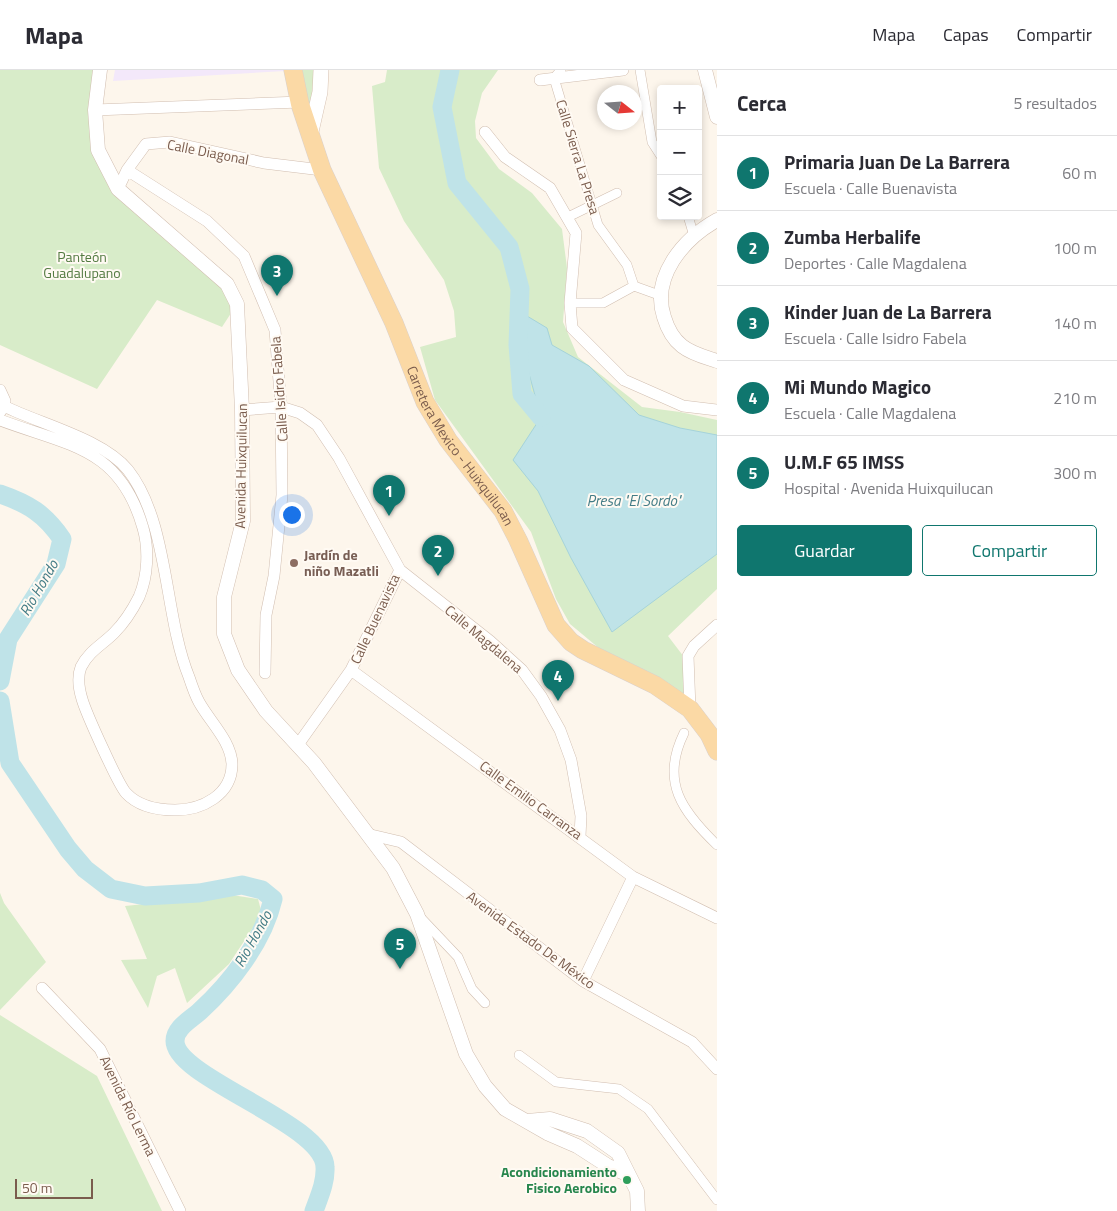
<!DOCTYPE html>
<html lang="es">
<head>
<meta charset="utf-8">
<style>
	:root { --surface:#fff; --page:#f2f2f3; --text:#2b2b33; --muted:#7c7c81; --line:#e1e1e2; --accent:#0f766e }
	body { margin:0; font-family:"Titillium Web",sans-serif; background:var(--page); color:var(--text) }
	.controls { position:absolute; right:15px; top:15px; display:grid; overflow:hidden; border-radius:5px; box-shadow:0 2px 8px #0003 }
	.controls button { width:45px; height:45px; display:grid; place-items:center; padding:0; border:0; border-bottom:1px solid var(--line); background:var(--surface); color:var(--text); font:25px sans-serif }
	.compass { position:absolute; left:597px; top:15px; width:45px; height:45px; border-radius:50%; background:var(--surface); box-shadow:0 2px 8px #0003; rotate:107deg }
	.scale { position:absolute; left:15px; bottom:12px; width:78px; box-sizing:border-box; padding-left:5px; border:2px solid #7a5c4d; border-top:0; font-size:14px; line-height:18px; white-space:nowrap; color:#7a5c4d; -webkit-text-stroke:4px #fffaf3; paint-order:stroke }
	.you { position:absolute; left:291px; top:444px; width:18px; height:18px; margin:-12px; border:4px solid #fff; border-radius:50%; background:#1a73e8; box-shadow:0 0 0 8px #1a73e833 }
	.badge { display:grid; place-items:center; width:32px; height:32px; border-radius:50%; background:var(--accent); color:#fff; font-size:16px; font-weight:700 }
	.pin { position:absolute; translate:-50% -41px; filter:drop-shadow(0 1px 2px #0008) }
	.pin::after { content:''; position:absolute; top:26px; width:18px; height:15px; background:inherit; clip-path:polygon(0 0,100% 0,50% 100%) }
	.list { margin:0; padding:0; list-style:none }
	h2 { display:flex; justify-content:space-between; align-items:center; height:65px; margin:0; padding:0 20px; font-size:21px }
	h2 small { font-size:16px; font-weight:400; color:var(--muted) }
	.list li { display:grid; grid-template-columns:32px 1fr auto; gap:15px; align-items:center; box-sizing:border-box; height:75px; padding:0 20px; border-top:1px solid var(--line) }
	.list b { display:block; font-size:19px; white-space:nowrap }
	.list p { margin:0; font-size:16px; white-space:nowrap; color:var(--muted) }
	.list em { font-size:16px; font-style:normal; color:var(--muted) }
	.actions { display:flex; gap:10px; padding:15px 20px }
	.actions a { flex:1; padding:11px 0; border:1px solid var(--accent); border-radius:5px; text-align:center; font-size:18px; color:var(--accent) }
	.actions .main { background:var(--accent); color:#fff }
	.icon { flex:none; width:28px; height:28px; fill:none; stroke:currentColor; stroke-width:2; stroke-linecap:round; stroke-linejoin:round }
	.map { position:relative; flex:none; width:717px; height:1141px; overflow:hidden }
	header { display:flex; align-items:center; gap:30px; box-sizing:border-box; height:70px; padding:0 25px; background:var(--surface); border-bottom:1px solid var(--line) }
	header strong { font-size:24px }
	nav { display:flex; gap:28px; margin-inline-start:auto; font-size:18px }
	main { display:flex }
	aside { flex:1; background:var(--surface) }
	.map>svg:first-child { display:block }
</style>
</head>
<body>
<header>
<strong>Mapa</strong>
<nav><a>Mapa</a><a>Capas</a><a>Compartir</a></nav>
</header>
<main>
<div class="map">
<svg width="717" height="1141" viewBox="0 0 717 1141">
	<rect width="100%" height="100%" fill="#fdf6ec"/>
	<!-- education -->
	<path fill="#f3e8fa" d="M 115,0 L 285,0 L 285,1 L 113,11 Z"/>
	<!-- green -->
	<path fill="#d8ecc9" d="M 0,0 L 100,0 L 98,80 L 118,119 L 227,214 L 237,234 L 222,257 L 157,230 L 97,319 L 0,275 Z
		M 299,0 L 316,0 L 310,45 Z
		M 387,0 L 498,0 L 482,23 L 475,51 L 476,68 L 499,99 L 532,123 L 562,159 L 567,198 L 563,252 L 578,287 L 642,337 L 680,342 L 717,350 L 717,519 L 668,566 L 684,587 L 684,625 L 600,579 L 570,554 L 556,529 L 531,462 L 435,330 L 420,277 L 456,267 L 454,241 L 444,210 L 404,151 L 379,98 L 372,16 L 385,12 Z
		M 0,823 L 4,833 L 46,892 L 0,940 Z
		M 232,825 L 258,829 L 262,844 L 229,894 L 187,933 L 175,898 L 157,906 L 148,938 L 121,890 L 147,889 L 125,836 Z
		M 0,945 L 97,1006 L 162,1141 L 0,1141 Z"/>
	<!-- water -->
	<path fill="#bfe3e8" stroke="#a5d3da" d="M 527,246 L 547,258 L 552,275 L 589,296 L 639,345 L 680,358 L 717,365 L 717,484 L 612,562 L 571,488 L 538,421 L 513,390 L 541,347 L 526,293 Z"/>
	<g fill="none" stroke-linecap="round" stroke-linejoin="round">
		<!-- river -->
		<path stroke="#bfe3e8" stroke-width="19" d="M 450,0 L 442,37 L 457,113 L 509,177 L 520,219 L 518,275 L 522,324 L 541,347
			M 0,424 C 29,434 45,444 62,469 L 56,494 L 8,569 L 0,611
			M 0,631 L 10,693 L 68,779 L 85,799 L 111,819 L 145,826 L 199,823 L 242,815 L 262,820 L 273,829 C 263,872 230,914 199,942 C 190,950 175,958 175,971 C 175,1008 324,1053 325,1097 C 326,1112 319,1127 314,1141"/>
		<!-- pedestrian casing -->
		<g stroke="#d1beb0" stroke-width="10">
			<path id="pedestrian" d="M 561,0 L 554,8 L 598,155 L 627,195 L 634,216
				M 640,0 L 652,72 L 661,86
				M 688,146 L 694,166
				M 568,147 L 617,123
				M 570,233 L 603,233 L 634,216 L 659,225
				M 684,663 C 660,712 682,741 717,775
				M 421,848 L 458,887 L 472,919 L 485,933
				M 519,985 L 556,1012 L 619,1019 L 648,1039 L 717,1130"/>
		</g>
		<!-- minor casing -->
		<g stroke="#d1beb0" stroke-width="12">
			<path id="minor" d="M 540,10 L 623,0
				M 95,40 L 300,32
				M 485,62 L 505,87 L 550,118 L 576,163 L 570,233 L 572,258 L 624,310 L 683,336 L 717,340
				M 127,100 L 207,151 L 244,186 L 275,260 L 281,337 L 282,425 L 274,506 L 266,545 L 265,603
				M 118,119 L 127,100 L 146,74 L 170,72 L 264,93 L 322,100
				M 0,320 L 5,331 L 1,341
				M 242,340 L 281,337 L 300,343 L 317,355 L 339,388 L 400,500 L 490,571 L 522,600 L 541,626 L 560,660 L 571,690 L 581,746 L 580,766
				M 0,350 C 69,376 120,377 143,458 C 149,479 148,506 139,527 C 133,539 124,553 114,563 C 102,575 89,581 81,597 C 77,607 79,619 82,629 C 86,643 118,714 126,723 C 139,737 157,740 175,740 C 202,740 232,725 232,694 C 231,671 210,652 199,632 C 195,625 192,616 189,607 C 164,546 169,452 128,400 C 103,369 40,354 4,336
				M 351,600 L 633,807 L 717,848
				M 690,639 L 688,586 L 694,576 L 717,555
				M 297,676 L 351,600 L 400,500
				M 367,764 L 401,772 L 583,911 L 692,972 L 717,999
				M 583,911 L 633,807
				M 42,918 L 100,979 L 180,1141"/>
		</g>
		<!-- tertiary casing -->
		<g stroke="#d1beb0" stroke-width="15">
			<path id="tertiary" d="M 100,0 L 95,40 L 98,80 L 118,119 L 227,214 L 237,234 L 242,340 L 243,451 L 224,527 L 224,564 L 238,600 L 266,641 L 314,693 L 393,798 L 417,844 L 466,984 L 485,1016 L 505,1039 L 547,1063 L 577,1076 L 608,1096 L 627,1104
				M 705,0 L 717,47
				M 717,150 C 683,169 651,207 664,247 C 667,257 673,269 682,276 C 692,284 705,287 717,291
				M 527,1051 L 550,1049 L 587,1061 L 618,1083 L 637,1121 L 638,1141"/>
		</g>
		<!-- secondary casing -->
		<g stroke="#d6c0b0" stroke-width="16">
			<path id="secondary" d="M 310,66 L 320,22 L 321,0"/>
		</g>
		<!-- primary casing -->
		<g stroke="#dad1cd" stroke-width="19">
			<g id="primary">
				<path id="s1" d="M 293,0 L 300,34 L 322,100 L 394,253 L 425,332 L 448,370 L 503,441 L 518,470 L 556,555 L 571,572 L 583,580 L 655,615 L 690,639 L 709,664 L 717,681"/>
			</g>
		</g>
		<!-- pedestrian -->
		<use href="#pedestrian" stroke="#fff" stroke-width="9"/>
		<!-- minor -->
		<use href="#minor" stroke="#fff" stroke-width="11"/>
		<!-- tertiary -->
		<use href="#tertiary" stroke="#fff" stroke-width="14"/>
		<!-- secondary -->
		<use href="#secondary" stroke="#fff" stroke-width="15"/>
		<!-- primary -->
		<use href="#primary" stroke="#fbd9a5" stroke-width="18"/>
	</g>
	<!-- markers -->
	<circle fill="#8d6e63" stroke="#fffaf3" stroke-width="2" cx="294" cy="493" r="5"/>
	<circle fill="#2e9e5b" stroke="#fffaf3" stroke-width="2" cx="627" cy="1110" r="5"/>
	<g text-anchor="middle" stroke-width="4" stroke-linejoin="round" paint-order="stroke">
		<!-- street labels -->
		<g font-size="14" fill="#7a5c4d" stroke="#fffaf3">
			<text transform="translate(208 82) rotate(11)" y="5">Calle Diagonal</text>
			<text transform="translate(578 87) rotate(73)" y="5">Calle Sierra La Presa</text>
			<text transform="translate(279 319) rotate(-94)" y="5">Calle Isidro Fabela</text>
			<text dy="5" stroke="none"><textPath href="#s1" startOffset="414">Carretera Mexico - Huixquilucan</textPath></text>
			<text transform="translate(241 396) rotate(-89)" y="5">Avenida Huixquilucan</text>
			<text transform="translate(375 549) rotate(-65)" y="5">Calle Buenavista</text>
			<text transform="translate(484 569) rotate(40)" y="5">Calle Magdalena</text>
			<text transform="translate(531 730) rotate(36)" y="5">Calle Emilio Carranza</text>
			<text transform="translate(531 870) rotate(36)" y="5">Avenida Estado De México</text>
			<text transform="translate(128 1036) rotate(64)" y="5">Avenida Río Lerma</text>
		</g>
		<!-- park labels -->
		<g font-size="14" fill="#537a41" stroke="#fffaf3">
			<text x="82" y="192">Panteón<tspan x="82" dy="16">Guadalupano</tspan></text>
		</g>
		<!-- education labels -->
		<g font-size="14" font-weight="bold" fill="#785e54" stroke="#fffaf3" text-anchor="start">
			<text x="304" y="490">Jardín de<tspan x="304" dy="16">niño Mazatli</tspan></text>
		</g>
		<!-- leisure labels -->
		<g font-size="14" font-weight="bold" fill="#27864d" stroke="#fffaf3" text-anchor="end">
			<text x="617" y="1107">Acondicionamiento<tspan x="617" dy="16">Fisico Aerobico</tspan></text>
		</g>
		<!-- water labels -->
		<g font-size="15" font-style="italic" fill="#437c86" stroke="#fffaf3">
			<text x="634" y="436">Presa "El Sordo"</text>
			<text transform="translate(39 518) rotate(-60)" y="5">Rio Hondo</text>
			<text transform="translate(253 869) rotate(-61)" y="5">Rio Hondo</text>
		</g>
	</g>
</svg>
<div class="controls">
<button>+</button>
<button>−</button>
<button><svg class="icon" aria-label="layers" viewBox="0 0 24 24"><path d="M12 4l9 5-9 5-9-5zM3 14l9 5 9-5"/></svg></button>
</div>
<svg class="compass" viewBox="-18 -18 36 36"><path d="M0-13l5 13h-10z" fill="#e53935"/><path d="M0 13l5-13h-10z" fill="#7c7c81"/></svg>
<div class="scale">50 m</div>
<div class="you"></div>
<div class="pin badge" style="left:389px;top:446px">1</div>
<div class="pin badge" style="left:438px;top:506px">2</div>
<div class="pin badge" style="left:277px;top:226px">3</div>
<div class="pin badge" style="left:558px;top:631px">4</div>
<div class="pin badge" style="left:400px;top:899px">5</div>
</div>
<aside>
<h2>Cerca<small>5 resultados</small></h2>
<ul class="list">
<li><span class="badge">1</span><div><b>Primaria Juan De La Barrera</b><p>Escuela · Calle Buenavista</p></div><em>60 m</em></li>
<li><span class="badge">2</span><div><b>Zumba Herbalife</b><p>Deportes · Calle Magdalena</p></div><em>100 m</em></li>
<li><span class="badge">3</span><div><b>Kinder Juan de La Barrera</b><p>Escuela · Calle Isidro Fabela</p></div><em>140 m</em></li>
<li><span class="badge">4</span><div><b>Mi Mundo Magico</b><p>Escuela · Calle Magdalena</p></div><em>210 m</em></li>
<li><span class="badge">5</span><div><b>U.M.F 65 IMSS</b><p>Hospital · Avenida Huixquilucan</p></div><em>300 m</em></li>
</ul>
<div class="actions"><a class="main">Guardar</a><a>Compartir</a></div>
</aside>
</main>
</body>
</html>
